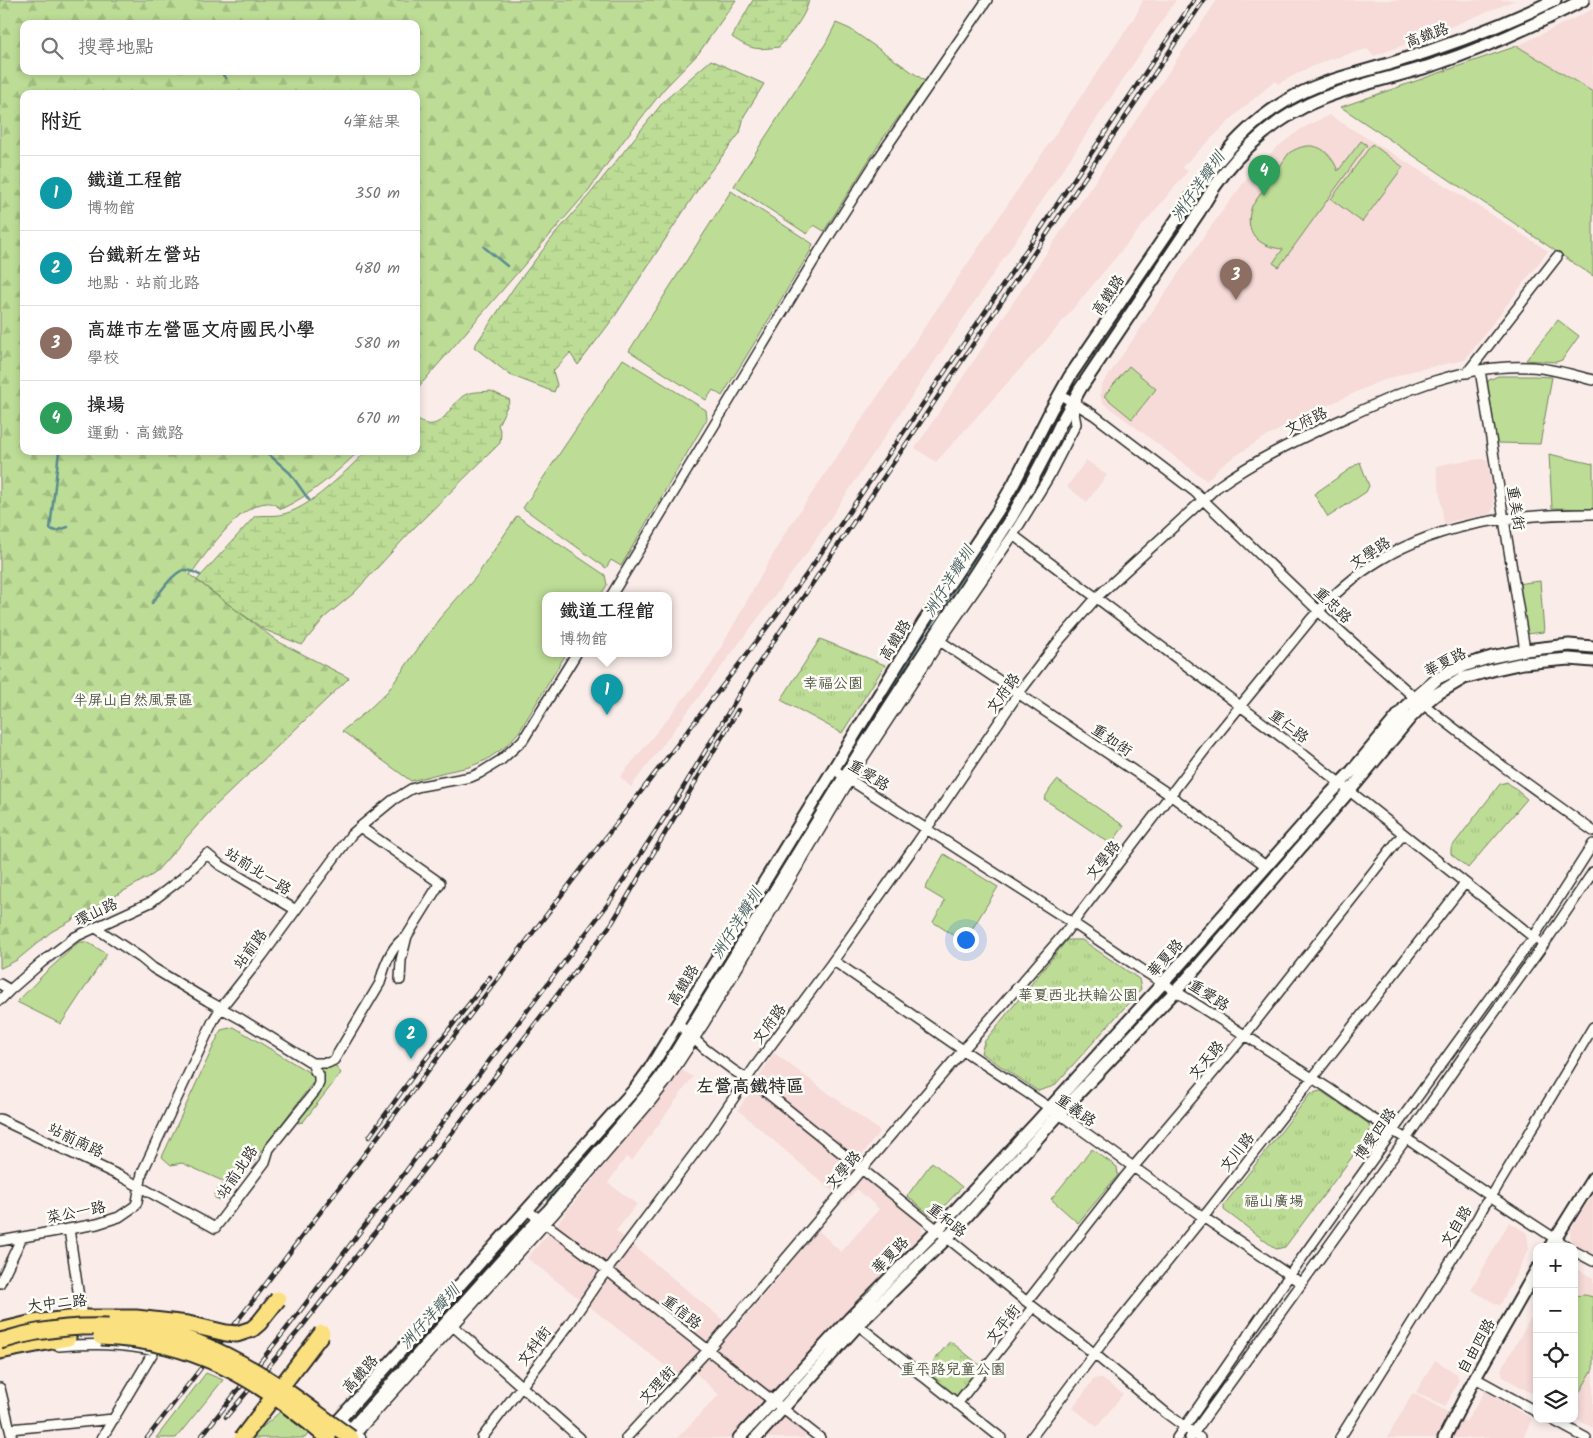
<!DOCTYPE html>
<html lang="zh-TW">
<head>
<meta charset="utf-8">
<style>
	:root { --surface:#fff; --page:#f6f6f6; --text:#222; --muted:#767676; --line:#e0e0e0; --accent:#2563eb }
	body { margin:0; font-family:Kalam,"LXGW WenKai TC",sans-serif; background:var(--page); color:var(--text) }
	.controls { position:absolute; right:15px; bottom:15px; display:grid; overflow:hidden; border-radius:10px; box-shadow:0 2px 8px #0003 }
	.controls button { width:45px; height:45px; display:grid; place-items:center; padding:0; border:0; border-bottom:1px solid var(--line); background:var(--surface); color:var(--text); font:25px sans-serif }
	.you { position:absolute; left:965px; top:939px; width:18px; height:18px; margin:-12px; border:4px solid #fff; border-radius:50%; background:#1a73e8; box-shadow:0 0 0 8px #1a73e833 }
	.badge { display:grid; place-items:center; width:32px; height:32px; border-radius:50%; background:var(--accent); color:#fff; font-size:16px; font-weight:700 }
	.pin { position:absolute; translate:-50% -41px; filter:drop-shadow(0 1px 2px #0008) }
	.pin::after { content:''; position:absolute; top:26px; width:18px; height:15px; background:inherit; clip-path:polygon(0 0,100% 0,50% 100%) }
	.popup { position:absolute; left:542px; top:592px; width:130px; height:65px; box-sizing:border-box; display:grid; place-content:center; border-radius:10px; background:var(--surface); filter:drop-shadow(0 1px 4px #0005); font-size:16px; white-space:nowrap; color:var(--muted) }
	.popup b { font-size:19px; color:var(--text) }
	.popup::after { content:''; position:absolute; left:50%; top:100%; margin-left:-10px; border:10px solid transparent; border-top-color:var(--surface) }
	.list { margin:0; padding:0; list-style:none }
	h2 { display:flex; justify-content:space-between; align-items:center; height:65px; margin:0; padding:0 20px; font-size:21px }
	h2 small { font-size:16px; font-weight:400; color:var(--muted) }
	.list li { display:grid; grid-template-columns:32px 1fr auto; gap:15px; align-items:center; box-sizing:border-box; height:75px; padding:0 20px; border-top:1px solid var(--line) }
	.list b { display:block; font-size:19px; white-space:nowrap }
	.list p { margin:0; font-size:16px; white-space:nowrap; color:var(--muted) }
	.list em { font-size:16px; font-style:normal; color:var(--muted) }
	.icon { flex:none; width:28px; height:28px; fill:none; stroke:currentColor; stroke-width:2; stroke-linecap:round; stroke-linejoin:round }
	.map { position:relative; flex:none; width:1593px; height:1438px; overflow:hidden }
	.search { position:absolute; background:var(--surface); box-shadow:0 2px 8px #0003; left:20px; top:20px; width:400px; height:55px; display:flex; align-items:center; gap:12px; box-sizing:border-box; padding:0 18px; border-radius:10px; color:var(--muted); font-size:19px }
	.panel { position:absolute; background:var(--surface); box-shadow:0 2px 8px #0003; left:20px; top:90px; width:400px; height:365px; border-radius:10px }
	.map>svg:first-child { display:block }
</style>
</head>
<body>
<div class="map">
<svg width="1593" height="1438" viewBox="0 0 1593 1438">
	<defs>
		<pattern id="forest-firs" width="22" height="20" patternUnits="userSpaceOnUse" patternTransform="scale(1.25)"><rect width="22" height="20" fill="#bddd96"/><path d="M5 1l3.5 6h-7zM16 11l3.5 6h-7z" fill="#a3be81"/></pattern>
		<pattern id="wetland-marsh" width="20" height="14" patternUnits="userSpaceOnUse" patternTransform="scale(1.25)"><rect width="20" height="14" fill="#bddd96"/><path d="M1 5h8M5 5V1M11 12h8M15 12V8" fill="none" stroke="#a3be81"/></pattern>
		<pattern id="park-tufts" width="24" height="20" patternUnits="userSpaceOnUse" patternTransform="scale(1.25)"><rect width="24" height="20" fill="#bddd96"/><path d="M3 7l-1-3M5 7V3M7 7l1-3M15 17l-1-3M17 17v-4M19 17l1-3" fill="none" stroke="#a3be81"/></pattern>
	</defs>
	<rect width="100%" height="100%" fill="#faede9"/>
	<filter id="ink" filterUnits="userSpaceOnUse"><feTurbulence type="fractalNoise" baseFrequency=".02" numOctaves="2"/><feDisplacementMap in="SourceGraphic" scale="10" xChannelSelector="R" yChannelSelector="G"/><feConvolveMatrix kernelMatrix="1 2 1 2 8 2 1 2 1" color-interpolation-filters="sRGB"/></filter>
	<g filter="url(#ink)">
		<!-- built -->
		<path fill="#f6dbd8" d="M 1143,0 L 1176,0 L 807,553 L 631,787 L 620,777 L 711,665 L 785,533 L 1136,15 Z
			M 1217,0 L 1516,0 L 1425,37 L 1374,56 L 1367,49 L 1328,60 L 1302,71 L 1278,84 L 1275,81 L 1242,109 L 1182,167 L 1188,171 L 1051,335 L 936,462 L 915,448 Z
			M 1593,9 L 1593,92 L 1517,46 Z
			M 1329,115 L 1477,205 L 1548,251 L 1465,360 L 1412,371 L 1376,383 L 1311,413 L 1258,441 L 1219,467 L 1207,481 L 1103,403 L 1100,396 L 1101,386 L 1209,229 L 1251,173 L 1276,148 L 1301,129 Z
			M 1482,459 L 1488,461 L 1494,507 L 1490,514 L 1458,520 L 1444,524 L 1436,466 L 1455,462 Z
			M 1086,460 L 1107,475 L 1087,502 L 1067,487 Z
			M 774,1053 L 880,1131 L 852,1169 L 922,1224 L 922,1233 L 844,1316 L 861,1331 L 784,1416 L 807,1434 L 804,1438 L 677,1438 L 719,1395 L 687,1365 L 677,1375 L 527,1258 L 560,1220 L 682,1070 L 693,1077 L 632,1161 L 626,1157 L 608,1183 L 637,1204 L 616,1231 L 735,1330 L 818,1230 L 841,1252 L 879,1209 L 857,1189 L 845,1202 L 738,1110 Z
			M 1593,1194 L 1593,1255 L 1571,1241 L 1570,1231 Z
			M 1509,1222 L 1527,1233 L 1529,1249 L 1500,1306 L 1471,1290 Z
			M 1574,1267 L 1593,1278 L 1593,1428 L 1574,1418 Z
			M 1537,1307 L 1537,1396 L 1503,1377 L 1501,1370 Z
			M 1435,1360 L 1457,1374 L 1459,1380 L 1445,1407 L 1416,1392 Z
			M 1098,1378 L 1101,1378 L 1123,1394 L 1097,1427 L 1073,1408 L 1093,1380 Z
			M 1485,1391 L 1532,1419 L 1523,1438 L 1387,1438 L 1413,1393 L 1466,1422 Z"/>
		<!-- grass -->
		<path fill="#bddd96" stroke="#748460" d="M 836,23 L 850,29 L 925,81 L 881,141 L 824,231 L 814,225 L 807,234 L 734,186 L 826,43 Z
			M 1517,46 L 1593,92 L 1593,276 L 1341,107 Z
			M 1361,141 L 1367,145 L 1279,267 L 1273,263 L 1283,249 C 1257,247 1243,231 1252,206 L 1289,153 C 1312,138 1329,148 1338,171 Z
			M 1372,144 L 1403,167 L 1362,222 L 1331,199 Z
			M 731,191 L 813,244 L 810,252 L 722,396 L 713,390 L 706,400 L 629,351 Z
			M 1558,320 L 1579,336 L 1562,360 L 1556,362 L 1526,360 Z
			M 623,359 L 706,410 L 707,419 L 621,566 L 611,560 L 606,568 L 523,508 Z
			M 1129,366 L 1156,389 L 1132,419 L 1104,396 Z
			M 1498,376 L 1533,376 L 1552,377 L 1540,444 L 1497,443 L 1495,440 L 1487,384 L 1489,380 Z
			M 1549,454 L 1593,464 L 1593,509 L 1552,508 Z
			M 1360,462 L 1369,486 L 1366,492 L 1328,517 L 1314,494 Z
			M 517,516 L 605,575 L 607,585 L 600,596 L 546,596 L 546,654 L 566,654 L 519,732 L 505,747 L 486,760 L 469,767 L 445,772 L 411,781 L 342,731 L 367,711 L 388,691 L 439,619 L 476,577 Z
			M 1540,581 L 1544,632 L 1525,634 L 1516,584 Z
			M 1057,780 L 1124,826 L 1111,844 L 1044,799 L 1050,789 Z
			M 944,854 L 998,887 L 964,942 L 933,922 L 945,901 L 925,889 Z
			M 79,942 L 87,942 L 107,954 L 61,1024 L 17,1002 L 45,973 Z
			M 234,1027 L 310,1073 L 313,1077 L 314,1081 L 225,1199 L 220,1200 L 215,1198 L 214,1194 L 225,1182 L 182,1163 L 171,1165 L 162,1157 L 221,1030 Z
			M 334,1065 L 341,1073 L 303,1122 L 298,1123 L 298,1117 C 307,1106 330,1085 321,1070 L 323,1067 L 331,1067 Z
			M 1092,1149 L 1117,1167 L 1118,1175 L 1078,1223 L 1051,1199 Z
			M 932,1162 L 962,1187 L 935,1216 L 930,1215 L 907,1196 Z
			M 1585,1295 L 1593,1297 L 1593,1369 L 1574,1402 L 1574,1296 Z
			M 206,1373 L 223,1380 L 176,1438 L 156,1438 Z
			M 281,1411 L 308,1434 L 305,1438 L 250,1438 Z"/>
		<!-- forest -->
		<path fill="url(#forest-firs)" stroke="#748460" fill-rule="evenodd" d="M 0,0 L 736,0 L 698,54 L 664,89 L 624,140 L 588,191 L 416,390 L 416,94 L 24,94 L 24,451 L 359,451 C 335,474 311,495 281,509 C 277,506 272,502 267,503 C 239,504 206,554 190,575 L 277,641 L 349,678 L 212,809 L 154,874 L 51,932 L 17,960 L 1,968 L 0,968 ZM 24,24 L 416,24 L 416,71 L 24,71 Z"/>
		<!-- wetland -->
		<path fill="url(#wetland-marsh)" stroke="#748460" d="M 753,0 L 809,0 C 805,18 791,33 779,47 C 756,50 751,50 732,37 Z
			M 711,60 L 764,84 L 744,116 L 740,133 L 706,177 L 615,316 L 578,365 L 570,353 L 553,371 L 557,385 L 554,392 L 510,375 L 474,347 L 515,286 L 556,233 L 590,194 L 664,101 Z
			M 491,391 L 510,400 L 498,425 L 501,433 L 500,443 L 414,528 L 354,593 L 325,617 L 302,645 L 265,630 L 235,609 L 197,580 L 255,516 C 263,515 271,516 279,515 C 310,510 344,472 367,451 L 416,451 L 416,419 C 441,436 447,408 463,396 C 470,391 483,392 491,391 Z"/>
		<!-- park -->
		<path fill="url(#park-tufts)" stroke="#748460" d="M 820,639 L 885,665 L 842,733 L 781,700 Z
			M 1507,782 L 1527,799 L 1468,868 L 1451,854 L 1451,848 L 1500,784 Z
			M 1067,940 L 1082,940 L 1139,979 L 1141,989 L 1054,1086 L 1038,1091 L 981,1053 L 984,1042 Z
			M 1321,1091 L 1369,1124 L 1370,1133 L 1285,1247 L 1276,1249 L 1224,1210 L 1224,1205 L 1311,1093 Z
			M 950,1341 L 981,1366 L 956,1397 L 925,1372 Z"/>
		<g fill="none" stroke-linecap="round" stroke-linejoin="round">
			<!-- stream -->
			<path stroke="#5a8c8e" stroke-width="2.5" d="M 223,75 L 226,78
				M 484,247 L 507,266
				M 1109,335 C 1132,300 1155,265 1178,231 C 1224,163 1255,114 1336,86
				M 1078,381 L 1100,348
				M 59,451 L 50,529 L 56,531 L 68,527
				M 265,451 L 290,473 L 309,500
				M 152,603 C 159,594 173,572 184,570 C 190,569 195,573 200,575
				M 854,750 L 929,627 L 1004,514 L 1023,483 L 1054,420
				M 548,1200 L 633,1102
				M 357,1414 L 518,1233"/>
			<!-- street casing -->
			<g stroke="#2b2b2b" stroke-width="12">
				<path id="street" d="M 1480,370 L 1525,650
					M 1467,373 L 1557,257
					M 1059,394 L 1094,415 L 1195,492 L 1329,621 L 1415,698 L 1504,767 L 1593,831
					M 1013,535 L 1288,742 L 1537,940
					M 611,596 L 822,247 L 874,165 L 987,0
					M 940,641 L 1170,795 L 1266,866
					M 833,769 L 1073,923 L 1147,973 L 1328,1088 L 1370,1117 L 1413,1143 L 1496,1200 L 1568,1247
					M 360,827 L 393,800 L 411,789 L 421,786 L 471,777 L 480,773 L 501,760 L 523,740 L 576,654
					M 96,928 L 141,958 L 153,968 L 208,1001 L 241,1019 L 312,1063 L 328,1063 L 334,1060 L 380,983 C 384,966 392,945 407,936
					M 834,961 L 963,1050 L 1068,1120 L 1203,1217 L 1301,1283
					M 0,984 L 10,990
					M 0,1000 L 10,990 L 41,963 L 75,937 L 151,902 L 181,879 L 207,854 L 220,865 L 296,910
					M 678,1024 L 705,1049 L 733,1070 L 761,1088 L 1027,1302 L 1081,1343 L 1166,1413 L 1200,1438
					M 0,1119 L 122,1177 L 215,1228 L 265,1162 L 269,1149 L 316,1090 L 319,1083 L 319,1075 L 315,1071 L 312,1063
					M 527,1210 L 590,1257 L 820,1438
					M 69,1229 L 81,1311
					M 0,1241 L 97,1224 L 119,1217 L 135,1206 L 137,1202 L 142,1173 L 213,1021 L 221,1008 L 262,956 L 351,835 L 360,827 L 440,883 L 407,936 L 401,960 L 400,980
					M 1574,1251 L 1593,1261
					M 0,1283 L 22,1237
					M 1027,1302 L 1124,1178 L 1245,1035 L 1403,834
					M 858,1325 L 1001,1438
					M 453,1326 L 580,1438
					M 59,1346 C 90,1344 123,1343 154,1351 L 102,1438
					M 1475,1378 L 1537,1412
					M 0,1388 L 12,1438
					M 957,1404 L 1033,1307
					M 340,1419 L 361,1438
					M 1551,1419 L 1586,1438
					M 10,1429 L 114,1419
					M 352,1438 L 553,1215 L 651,1101 L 666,1082 L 705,1022 L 861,761 L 940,641 L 1013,535 L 1048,478 L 1076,424 L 1072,401
					M 482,1438 L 568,1326 L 595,1286 L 712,1130 L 754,1068 L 831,964 L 917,843 L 1018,694 L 1057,643 L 1097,597 L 1216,488 C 1256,459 1301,438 1345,418 C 1403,391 1465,363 1530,367 C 1552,368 1572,375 1593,380
					M 626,1438 L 708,1350 L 963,1050 L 1064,934 L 1207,747 L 1311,619 C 1331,597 1355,575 1380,560 C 1444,521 1520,514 1593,514
					M 1031,1438 L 1106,1338 L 1209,1210 L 1465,883
					M 1177,1438 L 1289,1276 L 1400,1121 L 1533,938 L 1593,844
					M 1190,1438 L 1406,1139 L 1474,1041 L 1549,937 L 1593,872
					M 1340,1438 L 1477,1219 L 1485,1204 L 1491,1197 L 1593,1027"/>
			</g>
			<!-- secondary casing -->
			<g stroke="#2b2b2b" stroke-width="15">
				<path id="secondary" d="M 1550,1247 L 1593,1178
					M 329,1431 L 635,1089 L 649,1070 L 923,623 L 999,509 L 1014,483 L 1051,410 L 1070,376 L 1204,179 C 1228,148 1252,121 1286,101 C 1319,81 1356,74 1392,63 C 1448,46 1503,25 1555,0
					M 343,1438 L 528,1231 L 548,1211 L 645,1097 L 660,1078 L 856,758 L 1011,518 L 1029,486 L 1049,448 L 1061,423 L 1080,389 L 1199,212 C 1204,204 1209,195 1215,186 C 1240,149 1281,114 1323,98 C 1359,84 1399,76 1436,64 C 1487,47 1535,25 1583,0
					M 739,1438 L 850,1318 L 937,1230 L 1037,1122 L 1181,963 L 1331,793 L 1352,771 L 1406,706 L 1438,678 L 1466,665 L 1492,657 L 1525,650 L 1569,645 L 1593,647
					M 756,1438 L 858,1325 L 925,1259 L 947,1238 L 1071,1101 L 1186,980 L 1358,781 L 1410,718 L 1423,705 L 1435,695 L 1464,678 L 1496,669 L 1523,663 L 1569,659 L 1593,661
					M 1444,1438 L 1475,1378 L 1537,1269"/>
			</g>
			<!-- highway casing -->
			<g stroke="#2b2b2b" stroke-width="19">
				<path id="highway" d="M 0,1331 L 33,1323 L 78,1318 L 116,1318
					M 0,1351 L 68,1338"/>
			</g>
			<!-- street -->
			<use href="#street" stroke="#fdfcf7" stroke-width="9"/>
			<!-- secondary -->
			<use href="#secondary" stroke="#fdfcf7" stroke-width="11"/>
			<!-- highway -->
			<use href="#highway" stroke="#fbe080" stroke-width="15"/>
			<!-- rail casing -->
			<g stroke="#2b2b2b" stroke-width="4.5">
				<path id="rail" d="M 369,1137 L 418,1069 L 490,977
					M 226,1417 L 300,1329 L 458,1125 L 612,923 L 738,710
					M 147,1438 L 265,1285 L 576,876 L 750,650 L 806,575 L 950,364 L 1194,0
					M 200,1438 L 291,1323 L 608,904 L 677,798 L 749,678 L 1204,0"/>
			</g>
			<!-- rail -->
			<use href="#rail" stroke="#fdfcf7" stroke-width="2.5" stroke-dasharray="8" stroke-linecap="butt"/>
			<!-- highway-bridge casing -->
			<g stroke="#2b2b2b" stroke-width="19" stroke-linecap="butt">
				<path id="highway-bridge" d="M 116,1318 L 136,1318 L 188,1324 L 226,1333 L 237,1334 L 252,1329 L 259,1323 L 278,1299
					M 101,1337 C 194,1340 259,1379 328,1438
					M 0,1341 C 12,1338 25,1334 37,1332 C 86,1323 149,1325 196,1342 C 224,1353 251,1368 277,1385 C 302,1401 326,1421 351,1438
					M 242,1438 L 322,1333"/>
			</g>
			<!-- highway-bridge -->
			<use href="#highway-bridge" stroke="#fbe080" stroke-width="15"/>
		</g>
	</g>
	<g text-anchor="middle" stroke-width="5" stroke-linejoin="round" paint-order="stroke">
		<!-- street labels -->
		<g font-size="15" fill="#2b2b2b" stroke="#fdfcf7">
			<text transform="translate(1427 35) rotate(-20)" y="5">高鐵路</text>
			<text transform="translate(1108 295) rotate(-56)" y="5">高鐵路</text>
			<text transform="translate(1306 421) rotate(-26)" y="5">文府路</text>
			<text transform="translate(1516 508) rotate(81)" y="5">重美街</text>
			<text transform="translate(1370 553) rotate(-33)" y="5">文學路</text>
			<text transform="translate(1333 605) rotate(44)" y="5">重忠路</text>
			<text transform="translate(895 640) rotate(-58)" y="5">高鐵路</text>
			<text transform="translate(1445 662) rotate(-27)" y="5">華夏路</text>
			<text transform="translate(1003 693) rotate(-54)" y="5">文府路</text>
			<text transform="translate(1289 726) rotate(37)" y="5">重仁路</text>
			<text transform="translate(1112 740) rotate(34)" y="5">重如街</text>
			<text transform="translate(869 775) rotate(32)" y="5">重愛路</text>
			<text transform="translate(1103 860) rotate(-52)" y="5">文學路</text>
			<text transform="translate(258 871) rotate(32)" y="5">站前北一路</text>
			<text transform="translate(96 912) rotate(-25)" y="5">環山路</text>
			<text transform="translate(250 949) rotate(-53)" y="5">站前路</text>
			<text transform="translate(1165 958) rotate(-48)" y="5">華夏路</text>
			<text transform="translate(683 985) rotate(-59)" y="5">高鐵路</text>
			<text transform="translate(1209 995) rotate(33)" y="5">重愛路</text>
			<text transform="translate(769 1024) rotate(-54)" y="5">文府路</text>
			<text transform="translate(1206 1060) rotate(-50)" y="5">文天路</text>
			<text transform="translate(1076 1110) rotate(35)" y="5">重義路</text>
			<text transform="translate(1375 1134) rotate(-54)" y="5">博愛四路</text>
			<text transform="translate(76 1140) rotate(26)" y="5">站前南路</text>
			<text transform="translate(1237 1152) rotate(-52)" y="5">文川路</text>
			<text transform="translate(843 1170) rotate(-49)" y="5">文學路</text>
			<text transform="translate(237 1172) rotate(-56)" y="5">站前北路</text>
			<text transform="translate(76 1212) rotate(-11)" y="5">菜公一路</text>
			<text transform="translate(947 1220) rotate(39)" y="5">重和路</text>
			<text transform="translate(1456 1226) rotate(-59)" y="5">文自路</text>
			<text transform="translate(890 1255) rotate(-45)" y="5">華夏路</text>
			<text transform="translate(57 1303) rotate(-6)" y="5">大中二路</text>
			<text transform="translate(682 1312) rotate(38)" y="5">重信路</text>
			<text transform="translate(1003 1324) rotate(-52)" y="5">文平街</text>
			<text transform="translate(534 1346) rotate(-53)" y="5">文科街</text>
			<text transform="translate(1476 1346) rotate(-61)" y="5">自由四路</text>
			<text transform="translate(360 1374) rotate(-48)" y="5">高鐵路</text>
			<text transform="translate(657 1385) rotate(-47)" y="5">文理街</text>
		</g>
		<!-- park labels -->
		<g font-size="15" fill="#505846" stroke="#fdfcf7">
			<text x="833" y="688">幸福公園</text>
			<text x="133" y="705">半屏山自然風景區</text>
			<text x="1078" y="1000">華夏西北扶輪公園</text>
			<text x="1274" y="1206">福山廣場</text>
			<text x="953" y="1374">重平路兒童公園</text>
		</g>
		<!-- water labels -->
		<g font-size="16" font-style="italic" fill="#435b5d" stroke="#fdfcf7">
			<text transform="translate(1197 186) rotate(-55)" y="6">洲仔洋瓣圳</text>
			<text transform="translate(948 581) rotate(-58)" y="6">洲仔洋瓣圳</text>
			<text transform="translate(736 923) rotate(-58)" y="6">洲仔洋瓣圳</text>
			<text transform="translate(429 1316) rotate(-48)" y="6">洲仔洋瓣圳</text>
		</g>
		<!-- quarter labels -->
		<g font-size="18" font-weight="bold" fill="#2b2b2b" stroke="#fdfcf7">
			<text x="750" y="1092">左營高鐵特區</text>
		</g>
	</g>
</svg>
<div class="controls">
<button>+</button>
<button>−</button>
<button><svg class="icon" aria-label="locate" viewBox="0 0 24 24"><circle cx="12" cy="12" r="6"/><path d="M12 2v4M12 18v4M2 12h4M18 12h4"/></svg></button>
<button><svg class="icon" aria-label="layers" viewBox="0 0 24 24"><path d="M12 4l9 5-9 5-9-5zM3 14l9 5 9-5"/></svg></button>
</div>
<div class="you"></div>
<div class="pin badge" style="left:607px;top:715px;background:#0f9aa8">1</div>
<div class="popup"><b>鐵道工程館</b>博物館</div>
<div class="pin badge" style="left:411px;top:1059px;background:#0f9aa8">2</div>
<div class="pin badge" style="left:1236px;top:300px;background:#8d6e63">3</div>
<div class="pin badge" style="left:1264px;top:196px;background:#2e9e5b">4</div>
<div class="search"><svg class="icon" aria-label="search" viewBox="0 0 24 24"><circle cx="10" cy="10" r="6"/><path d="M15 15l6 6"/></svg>搜尋地點</div>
<section class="panel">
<h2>附近<small>4筆結果</small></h2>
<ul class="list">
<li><span class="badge" style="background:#0f9aa8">1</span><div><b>鐵道工程館</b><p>博物館</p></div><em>350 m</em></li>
<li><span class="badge" style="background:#0f9aa8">2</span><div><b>台鐵新左營站</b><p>地點 · 站前北路</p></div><em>480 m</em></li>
<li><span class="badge" style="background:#8d6e63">3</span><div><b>高雄市左營區文府國民小學</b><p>學校</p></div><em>580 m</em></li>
<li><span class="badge" style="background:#2e9e5b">4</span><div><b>操場</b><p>運動 · 高鐵路</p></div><em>670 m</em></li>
</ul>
</section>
</div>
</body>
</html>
